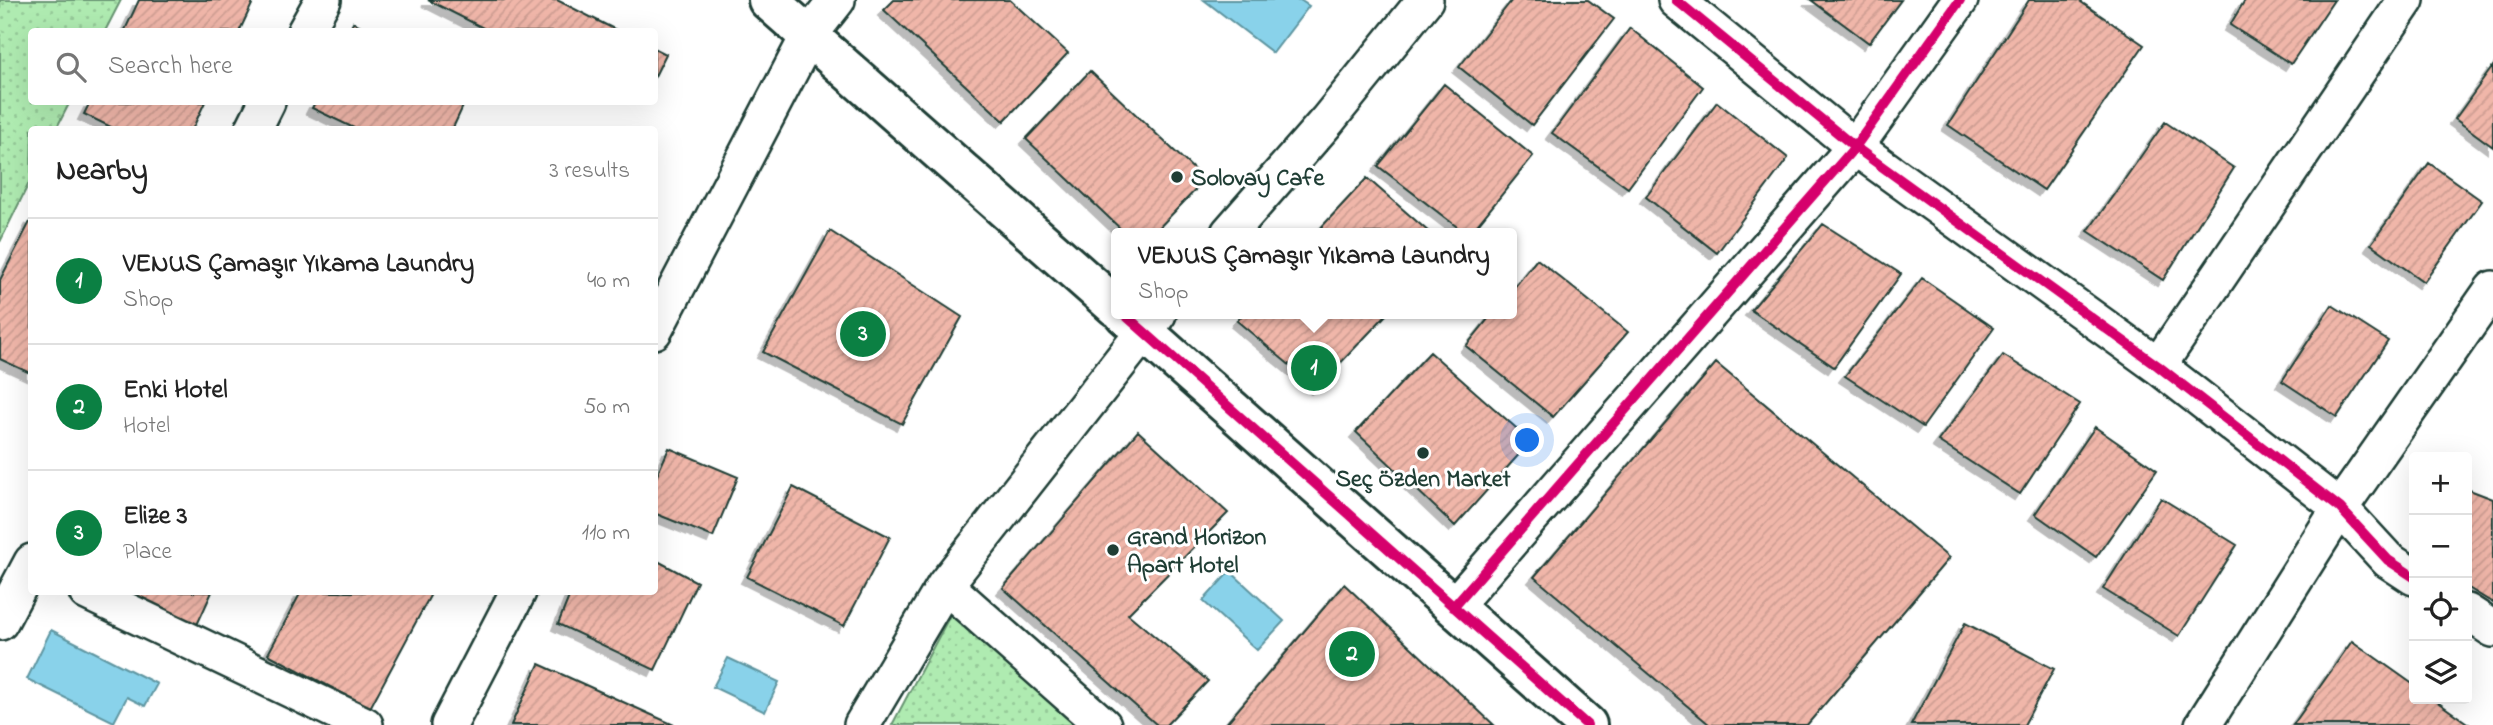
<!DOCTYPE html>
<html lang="en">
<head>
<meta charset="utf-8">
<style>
	:root { --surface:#fff; --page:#f2f2f2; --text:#222; --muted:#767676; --line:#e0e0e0; --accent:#0b8043 }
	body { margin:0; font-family:"Indie Flower",sans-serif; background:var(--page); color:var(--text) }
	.controls { position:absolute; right:21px; bottom:21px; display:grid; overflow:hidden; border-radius:7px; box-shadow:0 7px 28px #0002 }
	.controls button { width:63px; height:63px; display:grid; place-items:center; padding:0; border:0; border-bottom:2px solid var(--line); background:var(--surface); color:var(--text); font:35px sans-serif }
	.you { position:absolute; left:1528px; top:441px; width:24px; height:24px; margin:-18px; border:5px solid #fff; border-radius:50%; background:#1a73e8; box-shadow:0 0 0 10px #1a73e833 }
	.badge { display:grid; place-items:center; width:46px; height:46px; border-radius:50%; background:var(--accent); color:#fff; font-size:23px; font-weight:700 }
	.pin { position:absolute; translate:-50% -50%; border:4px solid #fff; box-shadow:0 2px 7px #0006 }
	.popup { position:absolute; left:1111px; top:228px; width:406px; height:91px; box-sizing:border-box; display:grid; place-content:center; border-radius:7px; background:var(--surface); filter:drop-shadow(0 2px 5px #0005); font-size:23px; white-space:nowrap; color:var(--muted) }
	.popup b { font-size:26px; color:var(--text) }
	.popup::after { content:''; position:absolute; left:50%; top:100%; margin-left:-14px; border:14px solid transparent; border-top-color:var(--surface) }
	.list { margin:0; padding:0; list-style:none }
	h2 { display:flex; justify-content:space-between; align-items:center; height:91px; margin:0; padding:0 28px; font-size:30px }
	h2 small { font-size:23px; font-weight:400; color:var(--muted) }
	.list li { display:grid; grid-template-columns:46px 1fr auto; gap:21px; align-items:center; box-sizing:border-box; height:126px; padding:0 28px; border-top:2px solid var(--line) }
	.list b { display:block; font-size:26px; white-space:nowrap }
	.list p { margin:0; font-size:23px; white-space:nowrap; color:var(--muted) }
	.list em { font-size:23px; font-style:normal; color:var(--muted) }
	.icon { flex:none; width:38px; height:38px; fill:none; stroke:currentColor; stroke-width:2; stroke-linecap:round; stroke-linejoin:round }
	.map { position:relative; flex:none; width:2493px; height:725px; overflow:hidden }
	.search { position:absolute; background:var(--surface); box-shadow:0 7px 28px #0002; left:28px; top:28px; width:630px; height:77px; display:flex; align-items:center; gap:18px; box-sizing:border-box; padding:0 24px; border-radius:7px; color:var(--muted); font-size:26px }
	.panel { position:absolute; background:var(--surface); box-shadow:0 7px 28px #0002; left:28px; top:126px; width:630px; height:469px; border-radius:7px }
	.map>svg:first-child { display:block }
</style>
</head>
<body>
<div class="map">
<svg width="2493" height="725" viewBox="0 0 2493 725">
	<defs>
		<pattern id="park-dots" width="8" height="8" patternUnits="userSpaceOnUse" patternTransform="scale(1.75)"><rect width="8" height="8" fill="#afebb1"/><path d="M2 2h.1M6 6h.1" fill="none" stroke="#96ca99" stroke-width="1.8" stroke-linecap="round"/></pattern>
		<pattern id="building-hatch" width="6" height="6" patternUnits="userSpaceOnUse" patternTransform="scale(1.75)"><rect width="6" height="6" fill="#f0b6a9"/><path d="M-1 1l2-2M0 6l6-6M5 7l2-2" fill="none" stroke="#cd9d92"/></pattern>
		<filter id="shadow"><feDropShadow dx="-6" dy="6" stdDeviation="0" flood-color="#0004"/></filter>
	</defs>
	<rect width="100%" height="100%" fill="#fff"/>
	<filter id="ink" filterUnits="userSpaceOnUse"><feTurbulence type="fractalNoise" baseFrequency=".0143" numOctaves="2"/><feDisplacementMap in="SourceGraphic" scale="14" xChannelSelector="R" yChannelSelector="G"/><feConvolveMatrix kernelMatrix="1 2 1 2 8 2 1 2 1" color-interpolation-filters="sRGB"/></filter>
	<g filter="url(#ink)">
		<!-- park -->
		<path fill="url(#park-dots)" stroke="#679472" stroke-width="2" d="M 0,0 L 121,0 L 105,31 L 32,32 L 32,102 L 70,102 L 56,129 L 32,130 L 31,179 L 0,242 Z
			M 956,604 L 1090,725 L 892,725 Z"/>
		<!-- water -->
		<path fill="#89d2ea" stroke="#5f96a1" stroke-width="2" d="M 1204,0 L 1300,0 L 1309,6 L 1273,53 Z
			M 1230,571 L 1284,621 L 1257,650 L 1203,601 Z
			M 51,630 L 157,684 L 145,706 L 127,697 L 114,722 L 27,679 Z
			M 728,658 L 779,682 L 765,712 L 713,687 Z"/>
		<!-- building -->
		<path fill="url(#building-hatch)" stroke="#1f3d34" stroke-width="2" filter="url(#shadow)" d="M 139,0 L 254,0 L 239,32 L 124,32 Z
			M 428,0 L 557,0 L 620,32 L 491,32 Z
			M 894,0 L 1010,0 L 1068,53 L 1004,121 L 884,10 Z
			M 1512,0 L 1588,0 L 1614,19 L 1532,125 L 1459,67 Z
			M 1811,0 L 1901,0 L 1869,43 Z
			M 2029,0 L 2078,0 L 2144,45 L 2044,190 L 1948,125 Z
			M 2245,0 L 2334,0 L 2291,64 L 2230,25 Z
			M 353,22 L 372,32 L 349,32 Z
			M 1630,28 L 1703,87 L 1628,188 L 1552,133 Z
			M 654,48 L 666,54 L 654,78 Z
			M 2493,66 L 2493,147 L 2455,119 Z
			M 1090,71 L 1205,180 L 1154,233 L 1125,233 L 1026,139 Z
			M 1444,84 L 1533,156 L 1471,233 L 1465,233 L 1378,166 Z
			M 90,102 L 205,102 L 192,130 L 117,130 L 84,114 Z
			M 315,102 L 465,102 L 452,130 L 358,130 L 312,108 Z
			M 1717,102 L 1788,158 L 1717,253 L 1646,197 Z
			M 2165,122 L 2234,168 L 2163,280 L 2088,231 Z
			M 2429,163 L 2482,201 L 2424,282 L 2371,244 Z
			M 1367,178 L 1430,233 L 1316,233 Z
			M 32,218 L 32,374 L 0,359 L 0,280 Z
			M 1823,224 L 1901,274 L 1834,367 L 1751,310 Z
			M 830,231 L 962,317 L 902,424 L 763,352 Z
			M 1537,259 L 1628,332 L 1553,417 L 1466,346 L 1492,314 L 1512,314 L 1512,290 Z
			M 1922,278 L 1994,328 L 1923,427 L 1845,376 Z
			M 2332,305 L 2388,341 L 2337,417 L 2282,381 Z
			M 1243,314 L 1387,314 L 1317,388 L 1237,321 Z
			M 1430,352 L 1531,441 L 1455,526 L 1356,432 Z
			M 2003,355 L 2080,404 L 2020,494 L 1938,441 Z
			M 1716,363 L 1949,558 L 1807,725 L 1710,725 L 1534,577 Z
			M 2095,427 L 2157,470 L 2096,557 L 2035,514 Z
			M 1138,431 L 1228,513 L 1128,614 L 1208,681 L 1166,725 L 1157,725 L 1003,588 Z
			M 669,448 L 738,477 L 713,537 L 654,513 L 654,482 Z
			M 793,487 L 890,537 L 844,626 L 747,577 Z
			M 2467,489 L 2493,499 L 2493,603 L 2467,587 Z
			M 2161,498 L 2237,545 L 2179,636 L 2103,589 Z
			M 654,559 L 697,582 L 655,670 L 558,624 L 571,592 L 654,592 Z
			M 1344,584 L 1494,725 L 1225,725 Z
			M 121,592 L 212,592 L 197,625 Z
			M 301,592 L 432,592 L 370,708 L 268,654 Z
			M 1965,623 L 2054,669 L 2024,725 L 1911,725 Z
			M 2352,641 L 2414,685 L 2414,699 L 2433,699 L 2470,725 L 2293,725 Z
			M 539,664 L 674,725 L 511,725 Z"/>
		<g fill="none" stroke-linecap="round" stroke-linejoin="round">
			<!-- street casing -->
			<g stroke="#1f3d34" stroke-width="40">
				<path id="street" d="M 1676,0 L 1855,147 L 2158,366 L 2340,508 L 2388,560 L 2414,577
					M 305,32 L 323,0
					M 253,130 L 267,102
					M 1229,233 L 1327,121 L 1425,0
					M 654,331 L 808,37 L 837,0
					M 2158,366 L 2406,0
					M 945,585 L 1103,725
					M 87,592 L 365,725
					M 1453,607 L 1855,147 L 1960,0
					M 2467,612 L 2493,629
					M 0,622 L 32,562
					M 449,725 L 518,592
					M 862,725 L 945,585 L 1158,314
					M 2203,725 L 2340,508 L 2493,289"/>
			</g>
			<!-- secondary casing -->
			<g stroke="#1f3d34" stroke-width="44">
				<path id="secondary" d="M 768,0 L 1116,307
					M 1124,314 L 1587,725"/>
			</g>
			<!-- street -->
			<use href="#street" stroke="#fff" stroke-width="35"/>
			<!-- secondary -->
			<use href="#secondary" stroke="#fff" stroke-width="38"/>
			<!-- cycleway casing -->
			<g stroke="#fff" stroke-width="15">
				<path id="cycleway" d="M 1676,0 L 1855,147 L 2158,366 L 2340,508 L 2388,560 L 2414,577
					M 1124,314 L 1587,725
					M 1453,607 L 1855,147 L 1960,0"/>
			</g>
			<!-- cycleway -->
			<use href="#cycleway" stroke="#d6006c" stroke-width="10"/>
		</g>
	</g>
	<!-- markers -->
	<g fill="#1f3d34" stroke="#fff" stroke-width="2.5">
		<circle cx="1177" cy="177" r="7"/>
		<circle cx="1423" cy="453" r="7"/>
		<circle cx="1113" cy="550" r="7"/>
	</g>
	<g text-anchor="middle" stroke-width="6" stroke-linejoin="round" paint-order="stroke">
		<!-- poi labels -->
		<g font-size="24" font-weight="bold" fill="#1f3d34" stroke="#fff" text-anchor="start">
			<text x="1191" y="185">Solovay Cafe</text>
			<text x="1423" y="486" text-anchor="middle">Seç Özden Market</text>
			<text x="1127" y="544">Grand Horizon<tspan x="1127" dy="28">Apart Hotel</tspan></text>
		</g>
	</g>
</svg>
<div class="controls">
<button>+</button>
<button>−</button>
<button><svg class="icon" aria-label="locate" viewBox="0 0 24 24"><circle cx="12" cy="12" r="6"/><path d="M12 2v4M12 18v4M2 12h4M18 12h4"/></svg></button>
<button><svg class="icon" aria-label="layers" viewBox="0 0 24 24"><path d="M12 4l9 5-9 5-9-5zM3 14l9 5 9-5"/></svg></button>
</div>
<div class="you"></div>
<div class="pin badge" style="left:1314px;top:368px">1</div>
<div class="popup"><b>VENUS Çamaşır Yıkama Laundry</b>Shop</div>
<div class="pin badge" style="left:1352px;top:654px">2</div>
<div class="pin badge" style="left:863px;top:334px">3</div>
<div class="search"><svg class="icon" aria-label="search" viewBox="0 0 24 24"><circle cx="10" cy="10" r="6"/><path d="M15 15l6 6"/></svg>Search here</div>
<section class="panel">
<h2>Nearby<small>3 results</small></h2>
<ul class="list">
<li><span class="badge">1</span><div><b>VENUS Çamaşır Yıkama Laundry</b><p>Shop</p></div><em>40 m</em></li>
<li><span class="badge">2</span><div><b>Enki Hotel</b><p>Hotel</p></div><em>50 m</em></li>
<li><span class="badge">3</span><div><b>Elize 3</b><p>Place</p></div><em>110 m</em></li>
</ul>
</section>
</div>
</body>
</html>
